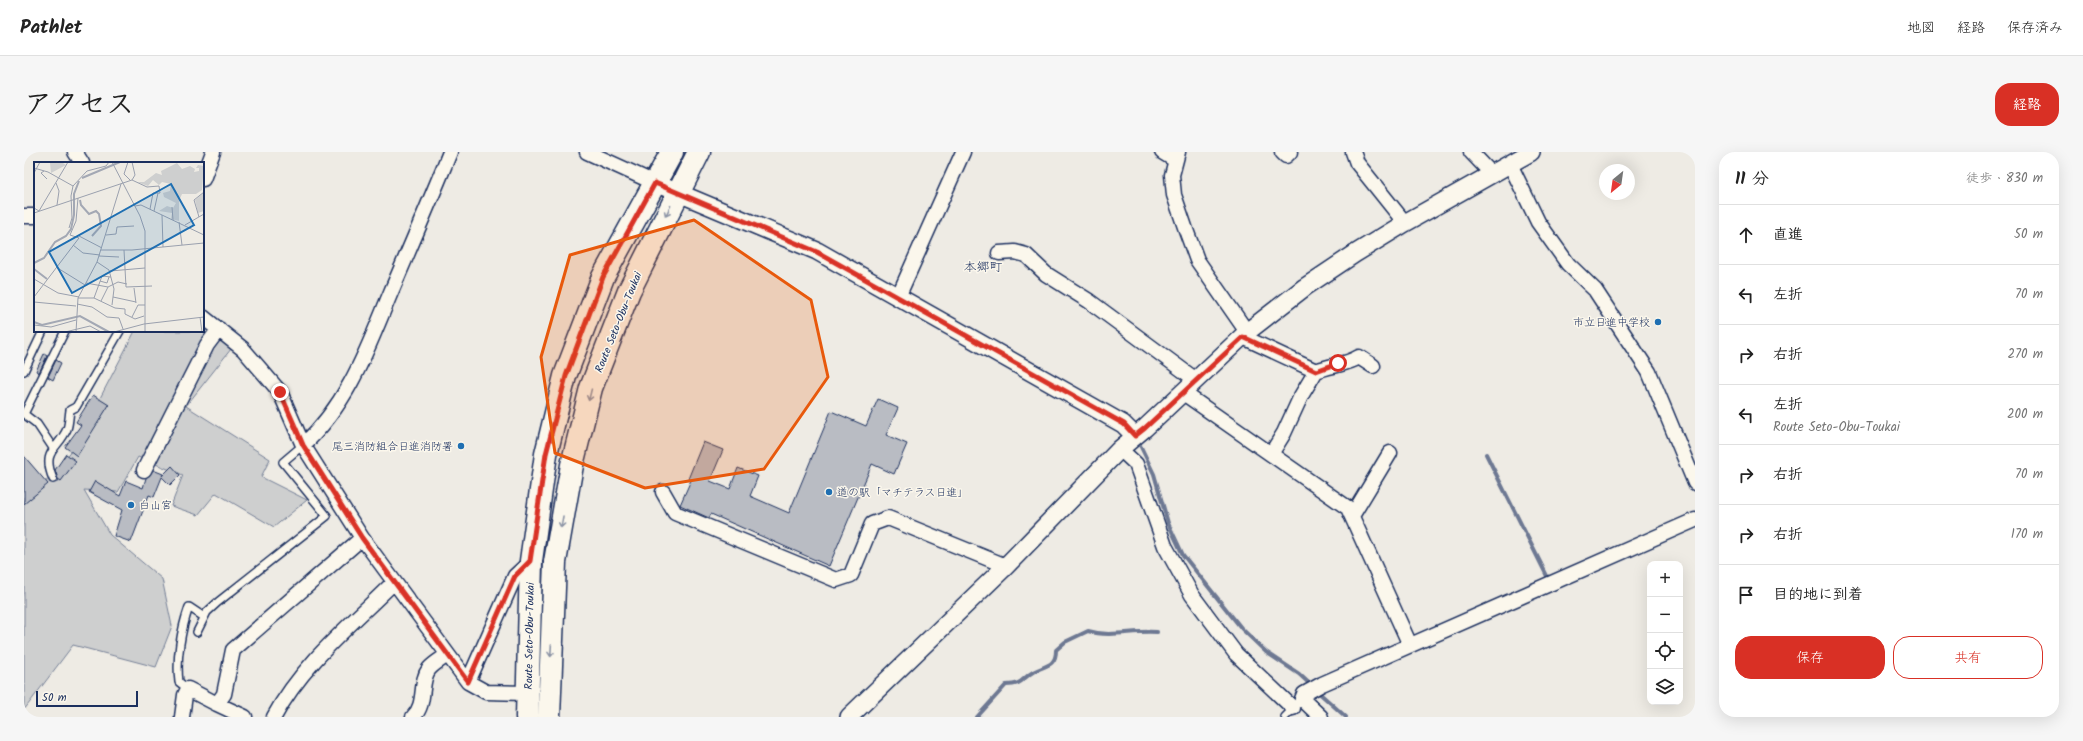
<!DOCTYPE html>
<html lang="ja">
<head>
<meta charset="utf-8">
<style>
	:root { --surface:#fff; --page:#f6f6f6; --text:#222; --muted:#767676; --line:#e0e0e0; --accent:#d93025 }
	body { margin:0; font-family:Kalam,"Klee One",sans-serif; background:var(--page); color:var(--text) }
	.controls { position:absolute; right:12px; bottom:12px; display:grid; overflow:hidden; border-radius:8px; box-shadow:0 4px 16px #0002 }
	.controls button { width:36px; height:36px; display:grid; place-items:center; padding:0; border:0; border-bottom:1px solid var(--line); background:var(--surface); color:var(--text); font:20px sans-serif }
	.compass { position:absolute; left:1575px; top:12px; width:36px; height:36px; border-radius:50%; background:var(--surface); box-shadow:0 4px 16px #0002; rotate:209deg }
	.scale { position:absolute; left:12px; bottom:10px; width:102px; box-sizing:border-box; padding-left:4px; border:2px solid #1b2f5e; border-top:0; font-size:11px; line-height:14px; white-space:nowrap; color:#1b2f5e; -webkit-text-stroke:3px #fbf7ec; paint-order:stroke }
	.stop { position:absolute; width:12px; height:12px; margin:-9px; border:3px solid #d93025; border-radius:50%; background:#fff }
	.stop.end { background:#d93025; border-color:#fff; box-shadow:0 1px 4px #0008 }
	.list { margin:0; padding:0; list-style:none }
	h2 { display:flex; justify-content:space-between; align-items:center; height:52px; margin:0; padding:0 16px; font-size:17px }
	h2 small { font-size:13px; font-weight:400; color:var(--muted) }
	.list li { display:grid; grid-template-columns:26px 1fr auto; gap:12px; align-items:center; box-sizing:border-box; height:60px; padding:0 16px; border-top:1px solid var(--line) }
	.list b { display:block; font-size:15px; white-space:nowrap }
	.list p { margin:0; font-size:13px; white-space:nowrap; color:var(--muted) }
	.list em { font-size:13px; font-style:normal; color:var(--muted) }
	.actions { display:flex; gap:8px; padding:12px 16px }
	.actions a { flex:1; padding:9px 0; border:1px solid var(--accent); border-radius:16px; text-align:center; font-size:14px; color:var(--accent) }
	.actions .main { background:var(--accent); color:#fff }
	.icon { flex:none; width:22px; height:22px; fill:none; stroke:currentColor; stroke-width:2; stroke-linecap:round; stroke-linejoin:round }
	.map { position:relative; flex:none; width:1671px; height:565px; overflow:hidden; border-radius:16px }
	header { display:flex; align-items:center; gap:24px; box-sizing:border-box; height:56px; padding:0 20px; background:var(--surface); border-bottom:1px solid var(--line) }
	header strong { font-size:19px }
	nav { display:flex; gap:22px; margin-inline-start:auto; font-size:14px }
	.intro { display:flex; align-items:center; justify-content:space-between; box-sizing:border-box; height:96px; padding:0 24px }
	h1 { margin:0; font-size:28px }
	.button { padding:10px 18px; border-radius:16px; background:var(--accent); color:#fff; font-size:14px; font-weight:700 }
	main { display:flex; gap:24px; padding:0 24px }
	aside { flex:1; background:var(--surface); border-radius:16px; box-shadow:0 4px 16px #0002 }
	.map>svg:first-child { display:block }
</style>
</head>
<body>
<header>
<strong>Pathlet</strong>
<nav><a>地図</a><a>経路</a><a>保存済み</a></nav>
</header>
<div class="intro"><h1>アクセス</h1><a class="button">経路</a></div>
<main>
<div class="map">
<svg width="1671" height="565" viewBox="0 0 1671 565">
	<rect width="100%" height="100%" fill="#eeebe4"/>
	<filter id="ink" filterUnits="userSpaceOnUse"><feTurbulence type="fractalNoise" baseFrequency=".025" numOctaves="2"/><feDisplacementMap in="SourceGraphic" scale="8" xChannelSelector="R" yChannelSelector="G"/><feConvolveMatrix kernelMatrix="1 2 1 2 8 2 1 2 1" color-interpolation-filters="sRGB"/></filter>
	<g filter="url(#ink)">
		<!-- green -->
		<path fill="#cecfcf" stroke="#747f96" d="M 179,172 L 207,197 L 162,254 L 246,307 L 237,325 L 283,348 L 250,375 L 192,341 L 174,363 L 147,354 L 159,323 L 114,305 L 94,340 L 60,338 L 86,383 L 138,427 L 148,474 L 132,515 L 49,493 L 0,558 L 0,345 L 10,344 L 50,296 L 111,179 L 179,179 Z"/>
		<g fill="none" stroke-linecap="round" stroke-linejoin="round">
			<!-- stream -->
			<path stroke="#6d7892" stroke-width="4" d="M 1117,295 L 1130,322 L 1144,371 L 1159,403 L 1218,477 L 1242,500 L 1275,522 L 1288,534
				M 1462,302 L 1524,426
				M 1293,539 L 1322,565
				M 953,565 L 982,533 C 999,533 997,527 1009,520 C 1021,513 1032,515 1032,498 L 1041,490 L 1064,479 C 1087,486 1109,478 1133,480"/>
		</g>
		<!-- building -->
		<path fill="#b9bcc3" stroke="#1b2f5e" d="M 20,202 L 23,204 L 15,221 L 12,219 Z
			M 32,208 L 37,211 L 29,228 L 24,225 Z
			M 69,243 L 85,253 L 53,304 L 41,295 L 57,273 L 52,270 Z
			M 854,247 L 874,256 L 862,283 L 883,292 L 870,322 L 848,312 L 805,414 L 687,362 L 685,366 L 656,353 L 667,328 L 664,327 L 679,290 L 699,298 L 686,329 L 706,337 L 714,316 L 734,324 L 726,344 L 765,361 L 807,259 L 842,274 Z
			M 42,302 L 52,309 L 37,329 L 34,327 L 31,318 Z
			M 0,304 L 24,332 L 0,352 Z
			M 148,314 L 156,323 L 146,333 L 138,325 L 130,345 L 125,343 L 107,390 L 90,384 L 98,358 L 65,340 L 71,329 L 96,344 L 102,329 L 119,336 L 122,326 L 129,318 L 139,322 L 138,324 Z"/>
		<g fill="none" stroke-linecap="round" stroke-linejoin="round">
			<!-- service casing -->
			<g stroke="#1b2f5e" stroke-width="10">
				<path id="service" d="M 0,219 L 19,179
					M 0,262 L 41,179
					M 0,262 L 13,272 L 29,296
					M 29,327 C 17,298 34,298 43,277 C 45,272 45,264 46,258 L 52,255 L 96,179
					M 173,480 L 183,460 L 194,450 L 303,364 L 259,310 L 279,293
					M 164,537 L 155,530 C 152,507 157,478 165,455 L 180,465
					M 1261,565 L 1271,555"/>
			</g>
			<!-- minor casing -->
			<g stroke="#1b2f5e" stroke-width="17">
				<path id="minor" d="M 51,0 L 58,11
					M 563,0 L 631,31
					M 1138,0 L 1151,8
					M 1154,0 L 1148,23 L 1150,43 L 1162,78 L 1173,108 L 1223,180
					M 1258,0 L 1262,4 L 1266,0
					M 1329,0 L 1333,11 L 1381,71
					M 1447,0 L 1468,22
					M 1486,12 L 1514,70 L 1544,112 L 1571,138 L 1625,220 L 1671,331
					M 179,27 L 189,0
					M 0,64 L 11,64
					M 975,101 L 991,100 L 1002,103 L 1022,122 L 1065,149 L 1172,228
					M 874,145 L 939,0
					M 179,165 L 219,197 L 256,240 L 279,293 L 338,386 L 444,530 L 462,540 L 503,541
					M 1219,185 L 1292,219 C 1307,213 1322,213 1335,205 L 1349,214
					M 1158,240 L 1324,356 L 1386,493
					M 279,293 C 325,251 344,195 367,140 C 387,93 407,47 426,0
					M 1096,297 L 1112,312 L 1141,394 L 1168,443 L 1212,502 L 1269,556
					M 1247,302 L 1260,281 L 1277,244 L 1292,219
					M 120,318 L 183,193 L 195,177
					M 639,340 L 651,361 L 812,428 L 827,423 L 848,372 L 864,366 L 982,414
					M 1328,364 L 1366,301
					M 444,530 L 491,424 L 507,409
					M 193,552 L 221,565
					M 158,565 L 161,543 L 164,537 L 193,552 L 200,542 L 209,498 L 338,386
					M 250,565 C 278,512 328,472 370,430
					M 389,565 C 403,552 395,530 405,517 C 410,511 418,507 423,503
					M 1297,565 L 1278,547 L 1280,542 L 1298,532 L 1671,368"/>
			</g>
			<!-- tertiary casing -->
			<g stroke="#1b2f5e" stroke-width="20">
				<path id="tertiary" d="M 631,31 L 793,99 L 1099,272 L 1111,284
					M 825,565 L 982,414 L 1096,297 L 1121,276 L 1223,180 L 1281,135 L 1332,101 L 1381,71 L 1507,0"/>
			</g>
			<!-- primary casing -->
			<g stroke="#1b2f5e" stroke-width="25">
				<path id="primary" d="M 503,565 L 507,409 L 522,302 L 541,224 L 579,125 L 648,0
					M 525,565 L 531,410 L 548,313 L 567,236 L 605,139 L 675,0"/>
			</g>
			<!-- service -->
			<use href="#service" stroke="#fbf7ec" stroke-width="7"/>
			<!-- minor -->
			<use href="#minor" stroke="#fbf7ec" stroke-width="14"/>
			<!-- tertiary -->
			<use href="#tertiary" stroke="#fbf7ec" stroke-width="17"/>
			<!-- primary -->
			<use href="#primary" stroke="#fbf7ec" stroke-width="22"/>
		</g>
		<!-- one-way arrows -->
		<defs><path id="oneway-shaft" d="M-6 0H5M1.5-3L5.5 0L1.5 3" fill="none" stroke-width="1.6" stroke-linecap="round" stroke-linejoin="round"/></defs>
		<g stroke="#8b93a5">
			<use href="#oneway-shaft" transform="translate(644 59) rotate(116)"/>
			<use href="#oneway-shaft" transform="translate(566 243) rotate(104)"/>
			<use href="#oneway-shaft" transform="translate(538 370) rotate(100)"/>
			<use href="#oneway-shaft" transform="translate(527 499) rotate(93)"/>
		</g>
	</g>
	<g fill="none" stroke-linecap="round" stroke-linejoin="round" filter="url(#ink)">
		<!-- route -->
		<path stroke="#d93025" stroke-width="5" d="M 256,240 L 279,293 L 338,386 L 444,530 L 491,424 L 506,409 L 522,302 L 542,224 L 579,125 L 631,31 L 793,100 L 1100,272 L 1111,284 L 1121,276 L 1219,185 L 1292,219 L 1314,211"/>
	</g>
	<!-- marked area -->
	<path fill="#e8590c" fill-opacity="0.2" stroke="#e8590c" stroke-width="3" stroke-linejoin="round" d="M 670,68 L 787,148 L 804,225 L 740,317 L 621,336 L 531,301 L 517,205 L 546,103 Z"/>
	<!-- markers -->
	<g fill="#1f6fb2" stroke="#fbf7ec" stroke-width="1.5">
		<circle cx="1634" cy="170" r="4"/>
		<circle cx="437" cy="294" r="4"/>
		<circle cx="805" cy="340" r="4"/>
		<circle cx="107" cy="353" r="4"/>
	</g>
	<g text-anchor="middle" stroke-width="3" stroke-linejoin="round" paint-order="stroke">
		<!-- street labels -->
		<g font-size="11" fill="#1b2f5e" stroke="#fbf7ec">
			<text transform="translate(594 170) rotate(-68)" y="4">Route Seto-Obu-Toukai</text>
			<text transform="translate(505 484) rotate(-89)" y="4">Route Seto-Obu-Toukai</text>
		</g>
		<!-- poi labels -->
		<g font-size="11" fill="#1b2f5e" stroke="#fbf7ec" text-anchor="end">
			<text x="1626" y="174">市立日進中学校</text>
			<text x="429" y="298">尾三消防組合日進消防署</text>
			<text x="813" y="344" text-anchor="start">道の駅「マチテラス日進」</text>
			<text x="115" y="357" text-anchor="start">白山宮</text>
		</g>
		<!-- quarter labels -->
		<g font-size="13" fill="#1b2f5e" stroke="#fbf7ec">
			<text x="959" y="119">本郷町</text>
		</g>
	</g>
	<!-- overview -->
	<g transform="translate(10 10)">
		<rect width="170" height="170" fill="#eeebe4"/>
		<path d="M 16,1 L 29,1 L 32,3 L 17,11 ZM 143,1 L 148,7 L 156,4 L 161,7 L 160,10 L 165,9 L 165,6 L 162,6 L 164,3 L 170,4 L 168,28 L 162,32 L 148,32 L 145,39 L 145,59 L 137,57 L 138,51 L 125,49 L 133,44 L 139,46 L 142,41 L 130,35 L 129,31 L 136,29 L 137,22 L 128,20 L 125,23 L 119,18 L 114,24 L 103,20 L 110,20 L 122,11 L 128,13 L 127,9 ZM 169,31 L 170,49 L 164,51 L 161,38 Z" fill="#cecfcf"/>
		<path fill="none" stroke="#a3a8b4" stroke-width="2" d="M 48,16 L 86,0M 46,38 L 47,43 L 55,52 L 62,49 L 65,52 L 67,64 L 58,74M 0,101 L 10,96 L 21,80 L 32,74 L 37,67 L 40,53 L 40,32 L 45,19M 0,107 L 13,117M 0,160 L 8,163 L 46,154 L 75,170"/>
		<path fill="none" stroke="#9aa0ae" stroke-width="1" d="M 78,0 L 106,54 L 111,69 L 111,170M 94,0 L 90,12 L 96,18M 0,6 L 14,10 L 39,24M 10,9 L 7,11 L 13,17M 0,11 L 6,0M 98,18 L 113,25 L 125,24 L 126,31 L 124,31 L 120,49M 22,21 L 25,29 L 23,43M 101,44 L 107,43 L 170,73M 138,45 L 139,58M 0,46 L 5,49 L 34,0M 116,47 L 119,31 L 124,31M 0,51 L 98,18 L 101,13 L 98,0M 128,53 L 129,85M 165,55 L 160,38 L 170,30M 145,60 L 148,83M 151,63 L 170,52M 35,66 L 38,56 L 37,34 L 39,24 L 53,9 L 72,4 L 75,0M 72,73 L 82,72 L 83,65 L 100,64M 45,74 L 68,86M 39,83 L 49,91 L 66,93M 67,88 L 98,88 L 170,81M 90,88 L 92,125 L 118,124M 65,94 L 85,95M 63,100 L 75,108 L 80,127 L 78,143M 22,105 L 51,123M 76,109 L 111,106M 0,117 L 24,131 L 45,135M 66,119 L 73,121 L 75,115M 52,121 L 74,125 L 84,120 L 93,122M 100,126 L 102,141M 0,135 L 45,76 L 36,73 L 42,59 L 44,36M 79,135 L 102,140M 44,136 L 60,136 L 81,146 L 91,147 L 91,152 L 101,157 L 110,154M 60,136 L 68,114 L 77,115M 67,139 L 74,125M 0,140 L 42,144M 43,142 L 58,145 L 73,155 L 85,156 L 89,167M 98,155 L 104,143 L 111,143M 166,155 L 168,170M 0,163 L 17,165 L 42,158M 31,170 L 56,164 L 67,170M 42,170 L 44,136 L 63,100 L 87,22M 80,170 L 110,162 L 170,155"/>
		<path fill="#1f6fb2" fill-opacity="0.15" stroke="#1f6fb2" stroke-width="2" d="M 137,22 L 160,63 L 38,131 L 15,90 Z"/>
		<rect width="170" height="170" fill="none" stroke="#1b2f5e" stroke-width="2"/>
	</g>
</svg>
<div class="controls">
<button>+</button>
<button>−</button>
<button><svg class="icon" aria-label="locate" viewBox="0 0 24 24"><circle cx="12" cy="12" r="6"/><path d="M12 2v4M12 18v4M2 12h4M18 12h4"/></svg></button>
<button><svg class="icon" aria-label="layers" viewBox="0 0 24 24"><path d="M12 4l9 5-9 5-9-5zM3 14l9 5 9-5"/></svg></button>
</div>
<svg class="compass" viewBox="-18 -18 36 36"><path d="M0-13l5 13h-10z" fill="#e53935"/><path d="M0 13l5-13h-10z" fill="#767676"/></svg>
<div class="scale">50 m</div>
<div class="stop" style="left:1314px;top:211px"></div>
<div class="stop end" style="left:256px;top:240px"></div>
</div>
<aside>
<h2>11 分<small>徒歩 · 830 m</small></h2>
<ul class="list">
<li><svg class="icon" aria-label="ahead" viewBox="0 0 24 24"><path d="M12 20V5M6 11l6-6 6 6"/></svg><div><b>直進</b></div><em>50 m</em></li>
<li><svg class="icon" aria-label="left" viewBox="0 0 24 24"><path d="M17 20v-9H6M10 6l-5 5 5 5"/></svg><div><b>左折</b></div><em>70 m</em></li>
<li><svg class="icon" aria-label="right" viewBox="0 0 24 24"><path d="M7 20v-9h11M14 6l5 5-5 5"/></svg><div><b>右折</b></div><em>270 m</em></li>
<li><svg class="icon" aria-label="left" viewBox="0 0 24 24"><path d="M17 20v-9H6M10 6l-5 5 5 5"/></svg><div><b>左折</b><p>Route Seto-Obu-Toukai</p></div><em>200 m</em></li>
<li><svg class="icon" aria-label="right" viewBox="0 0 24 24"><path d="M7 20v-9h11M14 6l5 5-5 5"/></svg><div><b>右折</b></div><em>70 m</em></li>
<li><svg class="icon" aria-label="right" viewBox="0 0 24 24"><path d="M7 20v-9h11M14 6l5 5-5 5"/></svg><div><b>右折</b></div><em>170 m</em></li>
<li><svg class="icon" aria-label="arrive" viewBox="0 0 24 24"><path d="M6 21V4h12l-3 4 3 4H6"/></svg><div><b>目的地に到着</b></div></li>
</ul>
<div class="actions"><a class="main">保存</a><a>共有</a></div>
</aside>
</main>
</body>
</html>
